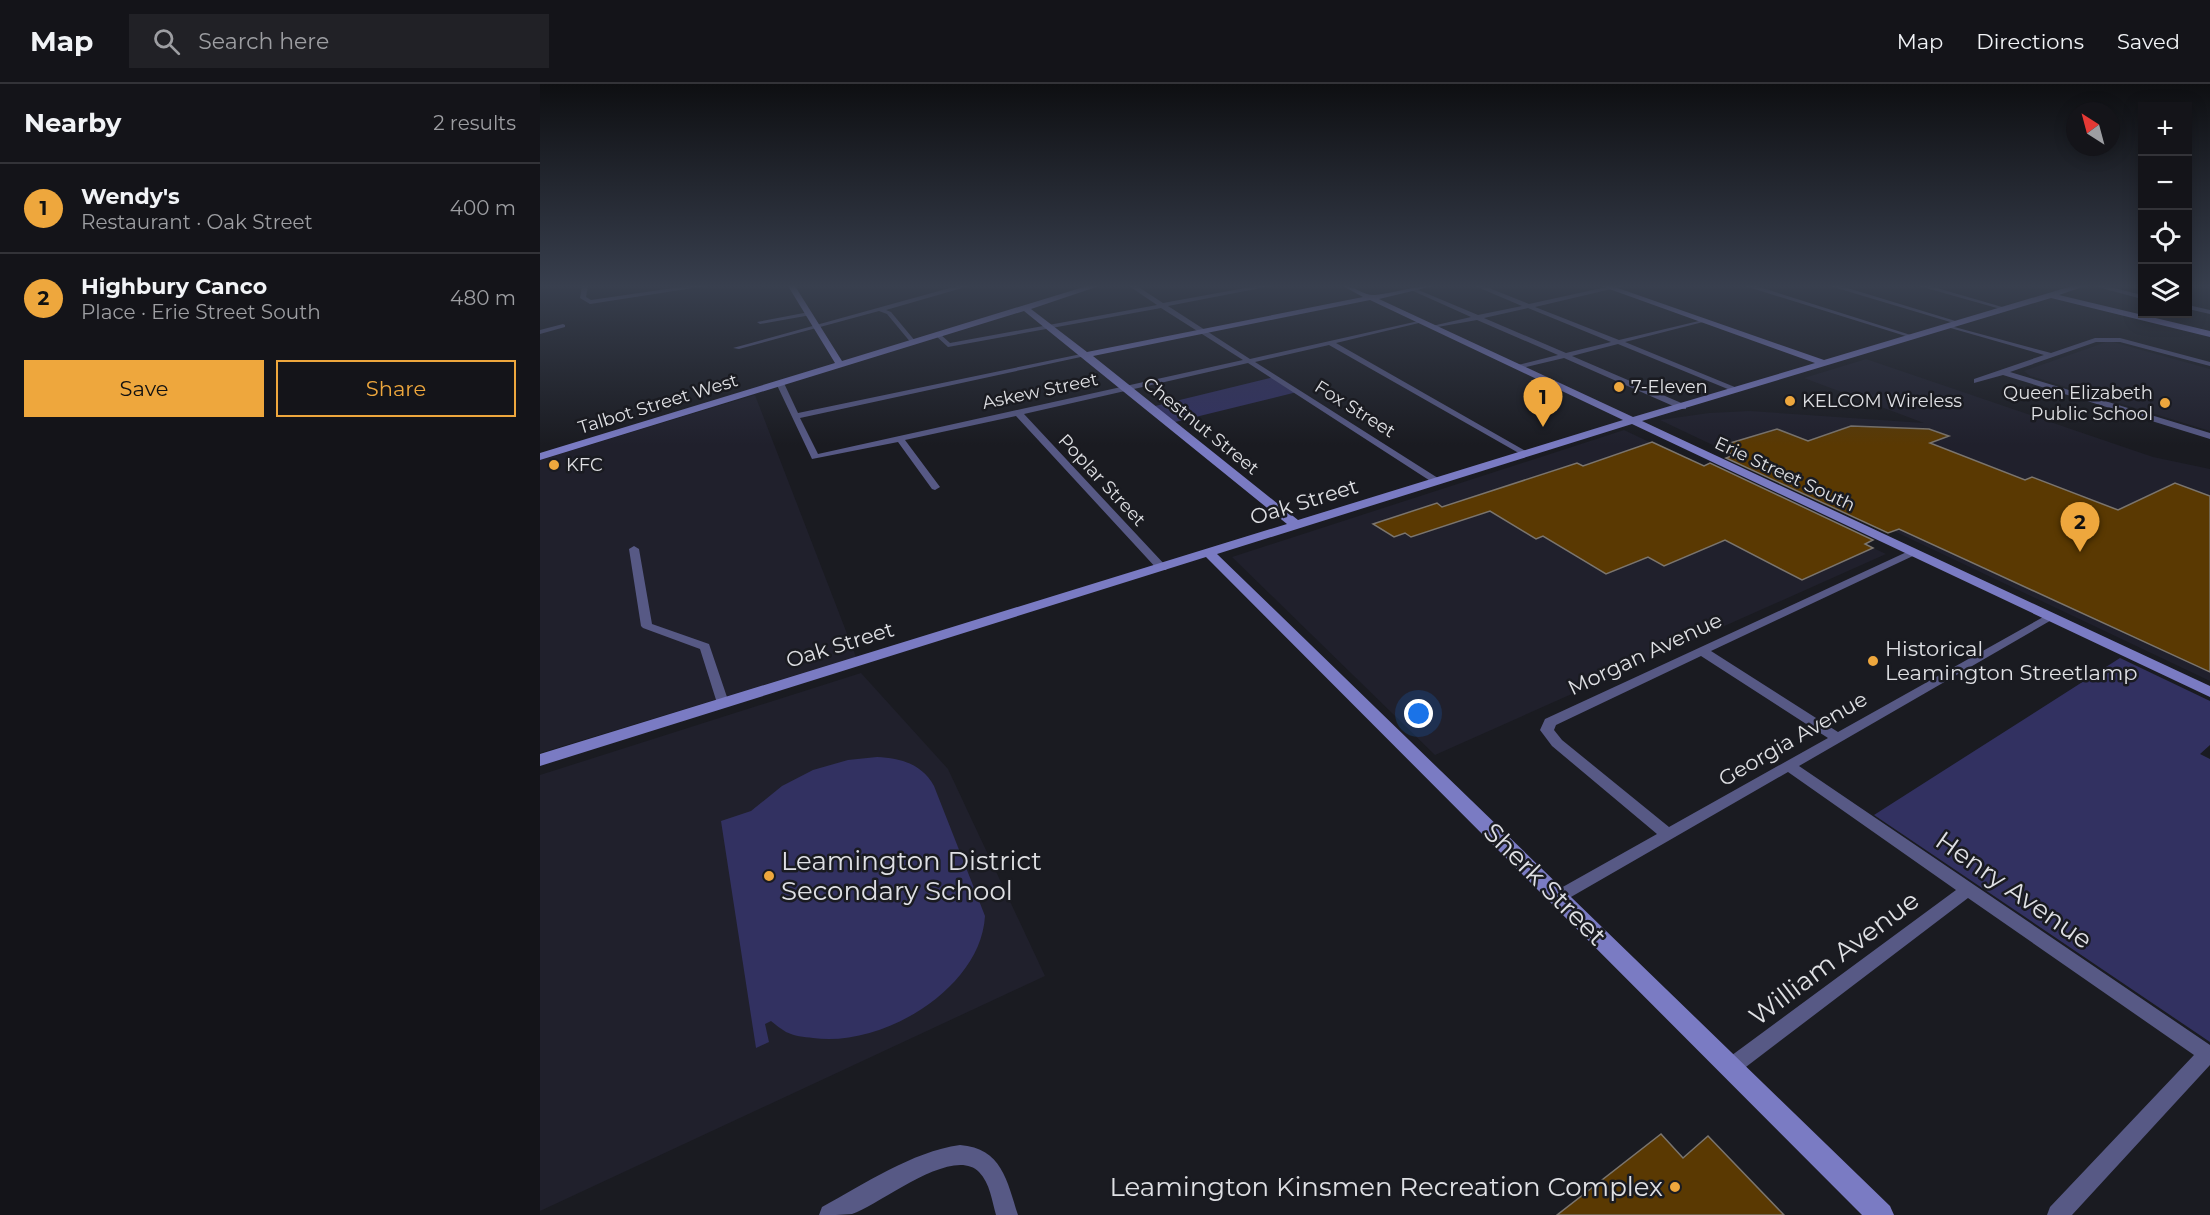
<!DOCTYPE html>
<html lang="en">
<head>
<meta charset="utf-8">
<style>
	:root { --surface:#141419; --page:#212126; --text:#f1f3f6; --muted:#9d9ea2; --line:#333338; --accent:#eea73d }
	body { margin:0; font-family:Montserrat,sans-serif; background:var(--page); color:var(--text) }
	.controls { position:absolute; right:18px; top:18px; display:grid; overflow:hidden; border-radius:0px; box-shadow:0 3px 15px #0003 }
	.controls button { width:54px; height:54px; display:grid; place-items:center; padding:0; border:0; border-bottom:2px solid var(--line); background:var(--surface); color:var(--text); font:30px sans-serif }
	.compass { position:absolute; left:1526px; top:18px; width:54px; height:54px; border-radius:50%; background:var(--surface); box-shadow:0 3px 15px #0003; rotate:324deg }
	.you { position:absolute; left:879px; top:630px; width:21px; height:21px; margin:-15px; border:4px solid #fff; border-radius:50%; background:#1a73e8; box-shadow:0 0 0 9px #1a73e833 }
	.badge { display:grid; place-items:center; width:39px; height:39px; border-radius:50%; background:var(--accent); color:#111; font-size:20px; font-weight:700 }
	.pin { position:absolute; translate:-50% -50px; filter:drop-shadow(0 2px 3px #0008) }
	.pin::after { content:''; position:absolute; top:32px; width:21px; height:18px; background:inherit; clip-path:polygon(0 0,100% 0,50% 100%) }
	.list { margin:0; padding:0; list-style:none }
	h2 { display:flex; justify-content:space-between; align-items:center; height:78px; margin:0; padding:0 24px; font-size:26px }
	h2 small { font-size:20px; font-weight:400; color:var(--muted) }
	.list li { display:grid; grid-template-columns:39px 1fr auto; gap:18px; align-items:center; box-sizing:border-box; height:90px; padding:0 24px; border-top:2px solid var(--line) }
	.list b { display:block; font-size:22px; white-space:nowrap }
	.list p { margin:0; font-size:20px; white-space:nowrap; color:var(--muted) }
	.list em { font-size:20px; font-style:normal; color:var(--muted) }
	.actions { display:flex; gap:12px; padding:18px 24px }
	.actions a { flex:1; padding:14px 0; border:2px solid var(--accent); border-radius:0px; text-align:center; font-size:21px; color:var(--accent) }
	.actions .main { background:var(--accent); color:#111 }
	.icon { flex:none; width:33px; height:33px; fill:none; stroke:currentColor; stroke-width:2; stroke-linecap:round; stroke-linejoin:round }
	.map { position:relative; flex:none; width:1670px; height:1131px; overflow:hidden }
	header { display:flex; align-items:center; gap:36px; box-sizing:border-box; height:84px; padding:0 30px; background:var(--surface); border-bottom:2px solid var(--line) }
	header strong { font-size:28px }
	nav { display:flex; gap:33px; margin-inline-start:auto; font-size:21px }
	.search { width:420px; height:54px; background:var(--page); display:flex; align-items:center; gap:15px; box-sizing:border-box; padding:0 21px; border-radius:0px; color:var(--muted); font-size:22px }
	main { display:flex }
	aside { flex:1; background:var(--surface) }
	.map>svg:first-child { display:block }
</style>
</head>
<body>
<header>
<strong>Map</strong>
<div class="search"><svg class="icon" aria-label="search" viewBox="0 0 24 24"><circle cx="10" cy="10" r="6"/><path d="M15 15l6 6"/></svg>Search here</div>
<nav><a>Map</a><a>Directions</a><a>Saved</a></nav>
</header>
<main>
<aside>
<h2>Nearby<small>2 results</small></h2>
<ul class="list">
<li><span class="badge">1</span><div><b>Wendy's</b><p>Restaurant · Oak Street</p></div><em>400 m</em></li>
<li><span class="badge">2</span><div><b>Highbury Canco</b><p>Place · Erie Street South</p></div><em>480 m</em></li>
</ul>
<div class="actions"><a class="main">Save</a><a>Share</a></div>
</aside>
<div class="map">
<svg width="1670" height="1131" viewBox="0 0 1670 1131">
	<rect width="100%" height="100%" fill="#1a1b21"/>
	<!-- built -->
	<path fill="#20202c" d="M 1569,257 L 1670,285 L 1670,347 L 1490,292 L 1484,287 Z
		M 1326,275 L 1613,373 L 1670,385 L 1670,597 L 1120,336 L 1169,329 L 1210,327 L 1384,339 L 1264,294 Z
		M 215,311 L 316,573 L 0,669 L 0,376 Z
		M 1084,346 L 1346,470 L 895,671 L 692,473 Z
		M 321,589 L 408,685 L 505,892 L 0,1127 L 0,691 Z"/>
	<!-- green -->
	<path fill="#323161" d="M 734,293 L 757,308 L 631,339 L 611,323 Z
		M 1580,574 L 1670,617 L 1670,661 L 1660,670 L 1670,675 L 1670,958 L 1334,731 Z
		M 337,673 C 361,674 382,680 394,702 L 445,832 C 441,905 341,964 273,954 C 264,953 254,952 246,948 C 241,945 236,941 231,937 L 225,940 L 229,958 L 216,964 L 181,737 L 211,727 L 242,702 L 273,686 L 308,676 Z"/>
	<!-- building -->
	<path fill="#5a3902" stroke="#7b756e" stroke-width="1.5" d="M 1311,342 L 1389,345 L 1409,352 L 1390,359 L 1485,396 L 1492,393 L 1578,426 L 1635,399 L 1670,412 L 1670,588 L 1359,445 L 1348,449 L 1186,374 L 1194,371 L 1177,363 L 1237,345 L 1268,357 Z
		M 1112,358 L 1164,382 L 1170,379 L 1333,456 L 1325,460 L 1333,464 L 1262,496 L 1185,456 L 1124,482 L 1108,473 L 1066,490 L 1003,452 L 996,455 L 950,427 L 871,453 L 865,449 L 854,453 L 833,440 L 897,419 L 902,423 L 1037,379 L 1043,382 Z
		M 1121,1050 L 1143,1074 L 1168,1052 L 1244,1131 L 1017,1131 Z"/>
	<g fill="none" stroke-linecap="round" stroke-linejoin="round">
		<!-- street -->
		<path fill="#575985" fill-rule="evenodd" d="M 42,202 L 48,202 L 46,213 L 51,216 L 147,202 L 166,202 L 50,220 L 40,214 Z
			M 417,202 L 429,202 L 346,226 L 351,228 L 376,258 L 376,260 L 372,260 L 347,230 L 339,227 L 199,265 L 193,264 Z
			M 589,202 L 597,202 L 623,219 L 716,202 L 731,202 L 628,222 L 710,275 L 883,236 L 883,238 L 796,259 L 991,370 L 984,372 L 789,261 L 715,278 L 901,396 L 901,400 L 895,400 L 708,279 L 484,330 L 626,482 L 627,484 L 626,486 L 618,486 L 476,332 L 365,356 L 400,403 L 395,406 L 392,405 L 358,358 L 272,375 L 236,299 L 243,297 L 258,329 L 546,269 L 550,271 L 260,334 L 278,370 L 703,276 L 621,224 L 408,263 L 395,251 L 400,250 L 410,259 L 617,221 Z
			M 935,202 L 944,202 L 989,220 L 1071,202 L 1084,202 L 995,223 L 1079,256 L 1163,236 L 1163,238 L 1085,258 L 1202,306 L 1195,308 L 1078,260 L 1032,272 L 1146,321 L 1146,325 L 1140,325 L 1024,274 L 978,285 L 978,281 L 1018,271 L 937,236 L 892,244 L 892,242 L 931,233 L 871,206 L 876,205 L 938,231 L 982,222 ZM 988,224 L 1071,258 L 1026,269 L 944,234 Z
			M 1205,202 L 1216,202 L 1377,253 L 1372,254 Z
			M 1290,202 L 1301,202 L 1422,239 L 1417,240 Z
			M 1379,202 L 1390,202 L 1469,225 L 1464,226 Z
			M 1554,202 L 1566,202 L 1602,211 L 1602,215 Z
			M 1648,221 L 1670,226 L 1670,230 L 1648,225 Z
			M 269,228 L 272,230 L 271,231 L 220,240 L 217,238 Z
			M 23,240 L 25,241 L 25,243 L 0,250 L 0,246 Z
			M 1407,241 L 1511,269 L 1555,254 L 1580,254 L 1670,278 L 1670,282 L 1580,258 L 1556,258 L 1470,288 L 1670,349 L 1670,355 L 1463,291 L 1434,299 L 1434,295 L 1504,271 L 1407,243 Z
			M 94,462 L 99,465 L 112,540 L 169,560 L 189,619 L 188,622 L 178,622 L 177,619 L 160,565 L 103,544 L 101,542 L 89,465 Z
			M 1371,466 L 1375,467 L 1376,469 L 1375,471 L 1171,567 L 1298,648 L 1505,532 L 1513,532 L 1515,534 L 1259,682 L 1670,961 L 1670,981 L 1532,1131 L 1507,1131 L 1510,1123 L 1654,971 L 1428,814 L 1198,989 L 1191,992 L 1184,989 L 1182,983 L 1184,977 L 1416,806 L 1248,688 L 1024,817 L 1018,819 L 1012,817 L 1010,813 L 1012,809 L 1117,750 L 1012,662 L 1000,646 L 1005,635 ZM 1161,572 L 1288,654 L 1129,743 L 1022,656 L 1014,646 L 1016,641 Z
			M 420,1061 C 462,1064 467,1097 478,1131 L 456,1131 C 452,1117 450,1099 439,1088 C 412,1061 340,1121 312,1130 C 303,1131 289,1131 279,1131 L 282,1123 C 325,1100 371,1068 420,1061 Z"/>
		<!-- secondary -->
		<path fill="#7a7bc3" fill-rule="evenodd" d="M 248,202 L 255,202 L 302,277 L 547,202 L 559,202 L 491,225 L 547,268 L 823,213 L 803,202 C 814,202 825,212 835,211 C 855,209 873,202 893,202 L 839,215 L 1093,333 L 1275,279 L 1061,202 L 1072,202 L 1284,276 L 1532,202 L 1545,202 L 1519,211 L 1670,247 L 1670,253 L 1511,214 L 1102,337 L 1670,602 L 1670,613 L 1092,340 L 677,470 L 1350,1122 L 1354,1131 L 1322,1131 L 666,473 L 0,682 L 0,670 L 747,440 L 484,227 L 0,376 L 0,369 L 295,279 ZM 830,216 L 1083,336 L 758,436 L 553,272 Z"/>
	</g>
	<!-- sky -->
	<linearGradient id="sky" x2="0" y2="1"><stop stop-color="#0e0f12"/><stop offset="0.56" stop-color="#383f4e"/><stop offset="1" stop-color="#383f4e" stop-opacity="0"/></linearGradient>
	<rect width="1670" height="361" fill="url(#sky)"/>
	<!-- markers -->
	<g fill="#eea73d" stroke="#1a1b21" stroke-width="2">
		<circle cx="1079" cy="303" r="6"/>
		<circle cx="1250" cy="317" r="6"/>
		<circle cx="1625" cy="319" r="6"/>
		<circle cx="14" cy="381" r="6"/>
		<circle cx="1333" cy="577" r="6"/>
		<circle cx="229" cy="792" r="6"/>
		<circle cx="1135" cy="1103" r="6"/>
	</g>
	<g text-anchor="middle" stroke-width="5" stroke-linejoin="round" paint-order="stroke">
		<!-- far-poi labels -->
		<g font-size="18" fill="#dfe0e4" stroke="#1a1b21" text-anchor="start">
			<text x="1091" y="309">7-Eleven</text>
			<text x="1613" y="315" text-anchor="end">Queen Elizabeth<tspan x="1613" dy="21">Public School</tspan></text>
			<text x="1262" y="323">KELCOM Wireless</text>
			<text x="26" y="387">KFC</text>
		</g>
		<!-- far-street labels -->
		<g font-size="18" fill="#dfe0e4" stroke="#1a1b21">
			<text transform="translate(500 307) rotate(-12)" y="6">Askew Street</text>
			<text transform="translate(118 320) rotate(-17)" y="6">Talbot Street West</text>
			<text transform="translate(815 325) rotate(32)" y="6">Fox Street</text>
			<text transform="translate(661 342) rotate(39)" y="6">Chestnut Street</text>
			<text transform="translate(1245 390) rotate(25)" y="6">Erie Street South</text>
			<text transform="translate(562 396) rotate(47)" y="6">Poplar Street</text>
		</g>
		<!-- street labels -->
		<g font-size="21" fill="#dfe0e4" stroke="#1a1b21">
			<text transform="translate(764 418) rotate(-17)" y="7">Oak Street</text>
			<text transform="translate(300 561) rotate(-17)" y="7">Oak Street</text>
			<text transform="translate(1105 570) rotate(-25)" y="7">Morgan Avenue</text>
			<text transform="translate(1253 655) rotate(-30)" y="7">Georgia Avenue</text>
		</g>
		<!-- poi labels -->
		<g font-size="21" fill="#dfe0e4" stroke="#1a1b21" text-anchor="start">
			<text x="1345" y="572">Historical<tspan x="1345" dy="24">Leamington Streetlamp</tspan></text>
		</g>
		<!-- near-poi labels -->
		<g font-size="26" fill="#dfe0e4" stroke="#1a1b21" text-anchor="start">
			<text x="241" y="786">Leamington District<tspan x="241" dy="30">Secondary School</tspan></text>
			<text x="1123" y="1112" text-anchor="end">Leamington Kinsmen Recreation Complex</text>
		</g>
		<!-- near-street labels -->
		<g font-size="26" fill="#dfe0e4" stroke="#1a1b21">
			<text transform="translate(1005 800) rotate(45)" y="9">Sherk Street</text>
			<text transform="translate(1474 806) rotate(35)" y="9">Henry Avenue</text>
			<text transform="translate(1294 874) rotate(-37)" y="9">William Avenue</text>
		</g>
	</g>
</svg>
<div class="controls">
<button>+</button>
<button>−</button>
<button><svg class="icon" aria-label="locate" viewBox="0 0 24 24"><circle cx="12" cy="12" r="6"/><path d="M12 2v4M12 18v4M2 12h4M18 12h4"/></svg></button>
<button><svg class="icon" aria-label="layers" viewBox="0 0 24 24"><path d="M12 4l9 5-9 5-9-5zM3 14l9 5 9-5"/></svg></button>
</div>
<svg class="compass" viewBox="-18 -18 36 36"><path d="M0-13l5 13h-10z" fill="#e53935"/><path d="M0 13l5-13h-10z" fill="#9d9ea2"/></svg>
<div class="you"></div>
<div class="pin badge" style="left:1003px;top:343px">1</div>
<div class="pin badge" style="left:1540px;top:468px">2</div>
</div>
</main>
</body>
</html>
